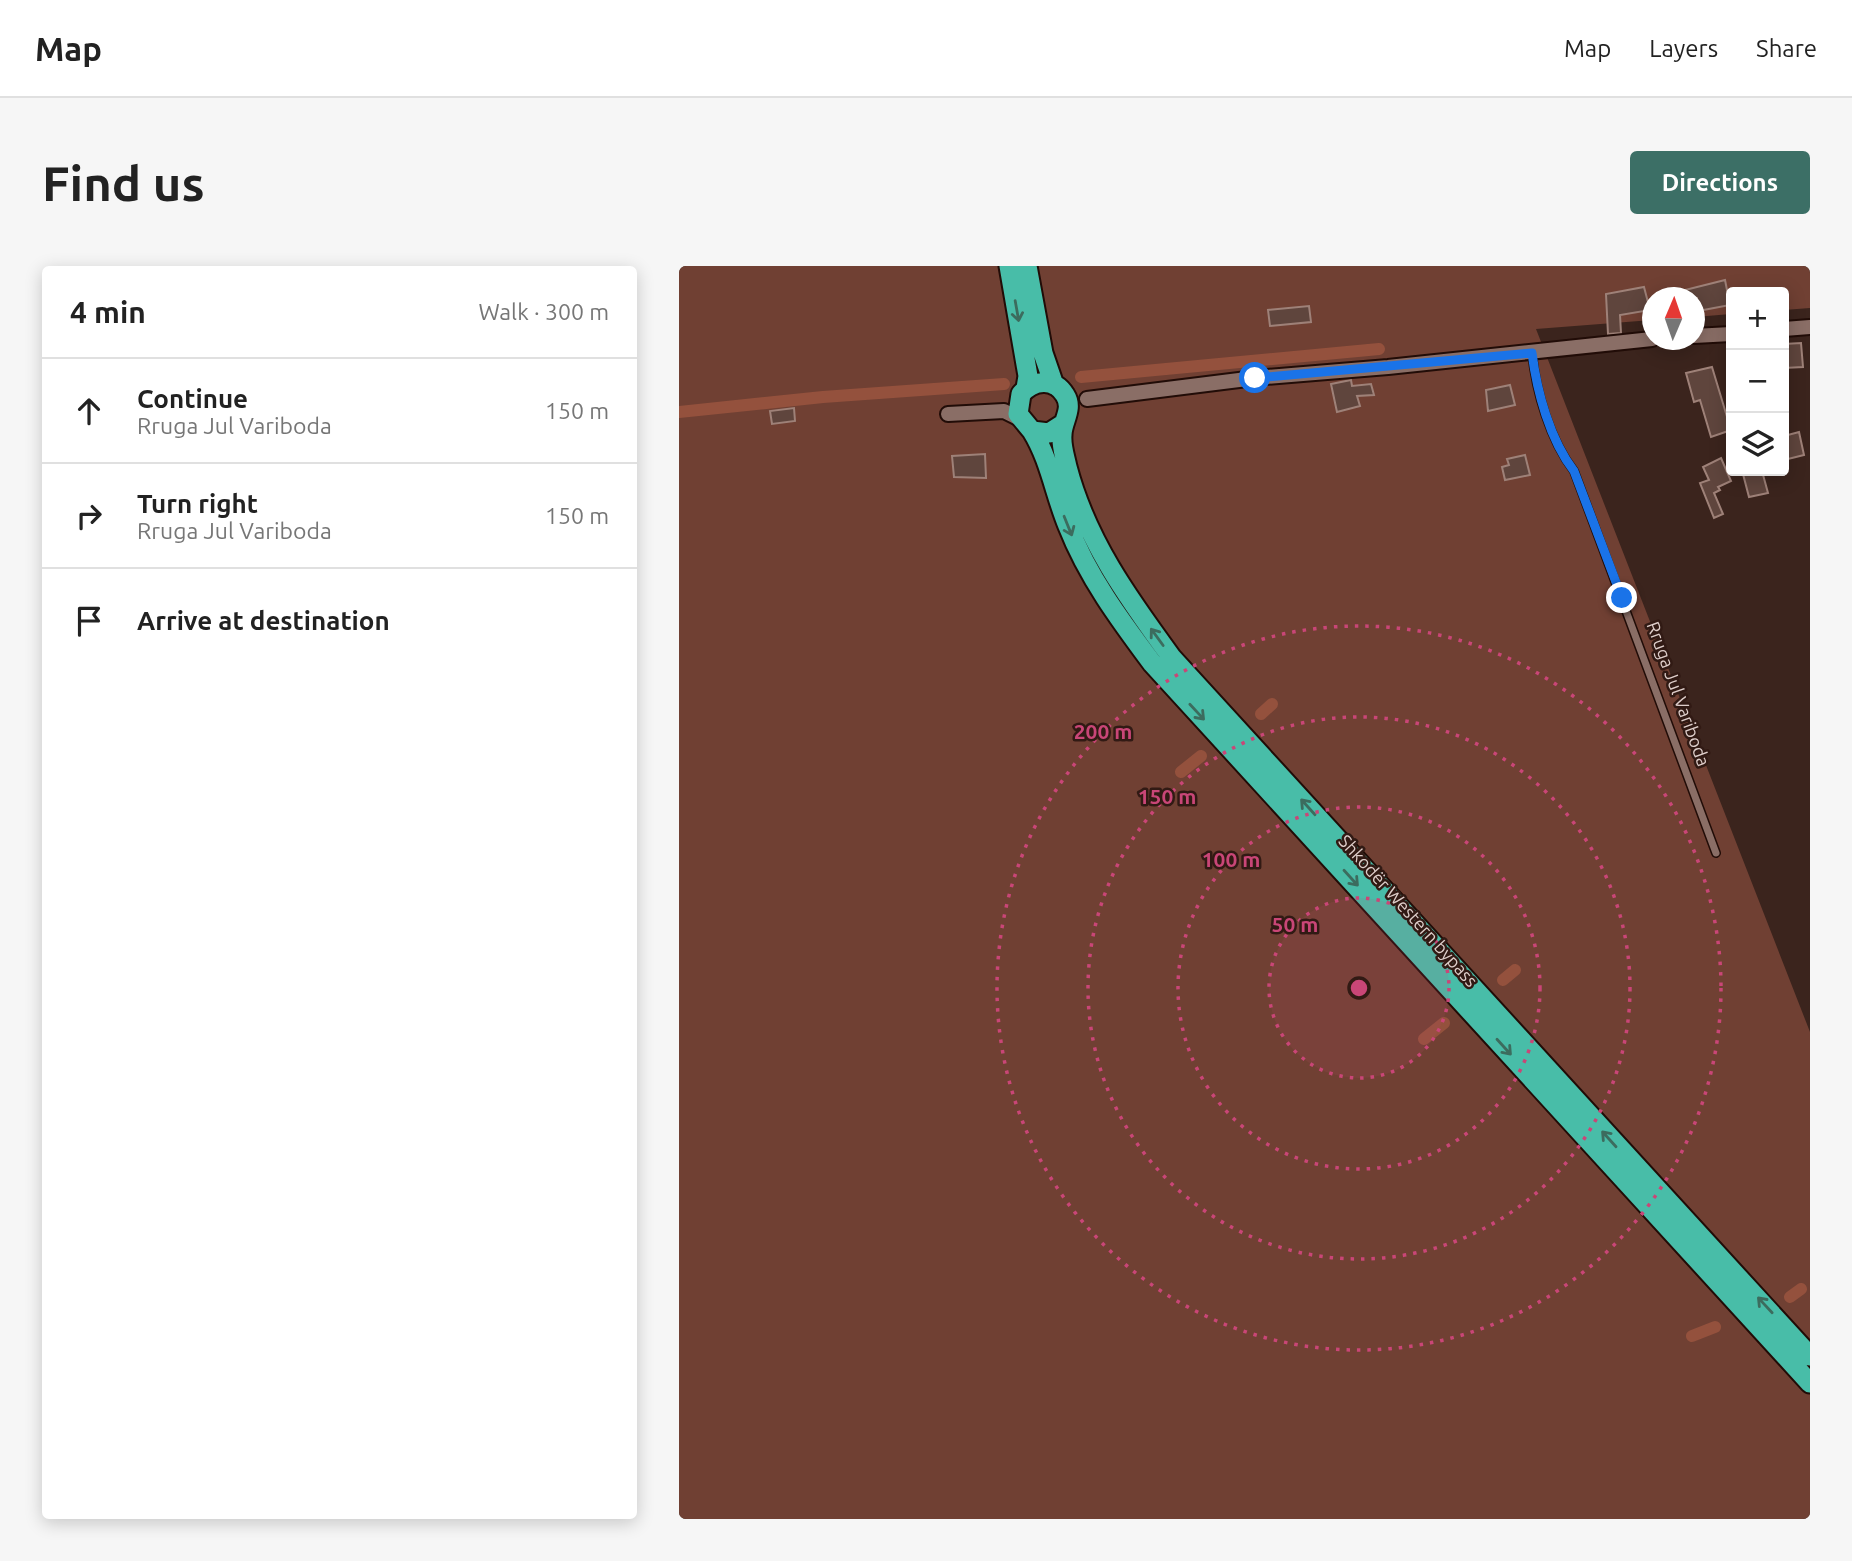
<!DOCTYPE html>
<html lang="en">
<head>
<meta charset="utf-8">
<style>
	:root { --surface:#fff; --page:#f6f6f6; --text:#222; --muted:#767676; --line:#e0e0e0; --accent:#3c6f66 }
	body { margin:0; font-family:Ubuntu,sans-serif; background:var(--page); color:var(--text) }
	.controls { position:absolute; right:21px; top:21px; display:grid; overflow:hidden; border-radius:7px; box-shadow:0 4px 18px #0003 }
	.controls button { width:63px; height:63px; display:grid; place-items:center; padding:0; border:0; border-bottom:2px solid var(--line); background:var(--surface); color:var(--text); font:35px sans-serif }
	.compass { position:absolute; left:963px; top:21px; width:63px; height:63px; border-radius:50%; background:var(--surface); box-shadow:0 4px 18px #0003; rotate:2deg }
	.stop { position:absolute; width:21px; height:21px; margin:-16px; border:5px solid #1a73e8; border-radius:50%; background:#fff }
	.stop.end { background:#1a73e8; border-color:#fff; box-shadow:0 2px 7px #0008 }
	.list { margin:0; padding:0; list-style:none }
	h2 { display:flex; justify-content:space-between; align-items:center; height:91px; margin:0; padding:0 28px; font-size:30px }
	h2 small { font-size:23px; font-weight:400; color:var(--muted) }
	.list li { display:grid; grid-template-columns:46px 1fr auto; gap:21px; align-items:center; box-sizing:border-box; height:105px; padding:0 28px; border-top:2px solid var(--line) }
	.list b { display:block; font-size:26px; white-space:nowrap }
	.list p { margin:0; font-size:23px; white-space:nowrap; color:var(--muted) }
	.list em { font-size:23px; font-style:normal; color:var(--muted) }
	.icon { flex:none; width:38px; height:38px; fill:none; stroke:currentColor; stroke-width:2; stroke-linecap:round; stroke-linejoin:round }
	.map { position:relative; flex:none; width:1131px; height:1253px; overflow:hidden; border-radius:7px }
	header { display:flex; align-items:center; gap:42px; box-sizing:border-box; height:98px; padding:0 35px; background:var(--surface); border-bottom:2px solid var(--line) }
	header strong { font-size:33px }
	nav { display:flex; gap:38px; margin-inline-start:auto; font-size:24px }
	.intro { display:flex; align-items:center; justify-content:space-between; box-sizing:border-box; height:168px; padding:0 42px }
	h1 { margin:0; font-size:49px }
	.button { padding:18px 32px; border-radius:7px; background:var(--accent); color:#fff; font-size:24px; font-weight:700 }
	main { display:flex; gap:42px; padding:0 42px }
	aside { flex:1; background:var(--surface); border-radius:7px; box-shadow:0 4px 18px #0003 }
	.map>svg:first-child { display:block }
</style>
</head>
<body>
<header>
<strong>Map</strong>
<nav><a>Map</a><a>Layers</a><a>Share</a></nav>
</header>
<div class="intro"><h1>Find us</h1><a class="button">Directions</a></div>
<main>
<aside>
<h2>4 min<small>Walk · 300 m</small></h2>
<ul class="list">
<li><svg class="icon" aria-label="ahead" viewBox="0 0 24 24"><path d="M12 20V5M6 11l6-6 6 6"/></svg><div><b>Continue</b><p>Rruga Jul Variboda</p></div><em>150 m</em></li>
<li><svg class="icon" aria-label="right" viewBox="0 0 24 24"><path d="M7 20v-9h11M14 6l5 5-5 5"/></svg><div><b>Turn right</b><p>Rruga Jul Variboda</p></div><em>150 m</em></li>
<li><svg class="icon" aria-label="arrive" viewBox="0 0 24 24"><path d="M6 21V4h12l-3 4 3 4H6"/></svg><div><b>Arrive at destination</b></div></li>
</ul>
</aside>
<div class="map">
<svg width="1131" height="1253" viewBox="0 0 1131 1253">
	<rect width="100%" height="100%" fill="#3b241d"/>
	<!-- green -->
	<path fill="#704033" d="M 0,0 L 1131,0 L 1131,42 L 1105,44 L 1105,26 L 1052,26 L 1052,48 L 1016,51 L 1015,32 L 973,32 L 973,54 L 857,63 L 1131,766 L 1131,1253 L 0,1253 Z"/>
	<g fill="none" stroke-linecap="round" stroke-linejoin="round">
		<!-- canal -->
		<path stroke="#94513d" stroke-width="12" d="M 402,111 L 700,83
			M 0,146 L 144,131 L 325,118
			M 582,448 L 593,438
			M 502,506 L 522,490
			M 824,714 L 836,704
			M 745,773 L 765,757
			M 1111,1031 L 1122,1023
			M 1013,1070 L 1036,1061"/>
	</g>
	<!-- building -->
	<path fill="#5f453d" stroke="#9e8178" stroke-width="2" d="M 1046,14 L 1051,39 L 1019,45 L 1018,32 L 998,32 L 998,26 Z
		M 965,21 L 971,44 L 941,49 L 942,67 L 929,68 L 927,28 Z
		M 630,40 L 632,56 L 591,60 L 589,44 Z
		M 1122,77 L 1124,101 L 1105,102 L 1105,78 Z
		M 1033,101 L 1052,164 L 1032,171 L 1021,134 L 1015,136 L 1007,107 Z
		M 672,114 L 673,120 L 692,118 L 695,129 L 678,130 L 681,140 L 658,146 L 652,118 Z
		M 831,119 L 836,139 L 809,145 L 807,124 Z
		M 115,142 L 116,155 L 93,158 L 91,145 Z
		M 1120,166 L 1125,189 L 1105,194 L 1105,170 Z
		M 306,188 L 307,212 L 275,211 L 273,190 Z
		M 846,189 L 851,209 L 826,214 L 823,201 L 830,199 L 828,193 Z
		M 1042,192 L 1052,215 L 1039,221 L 1041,224 L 1035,227 L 1044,248 L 1035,252 L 1021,217 L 1030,214 L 1024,201 Z
		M 1083,205 L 1089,227 L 1070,231 L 1064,208 Z"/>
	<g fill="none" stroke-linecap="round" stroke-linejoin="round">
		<!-- service casing -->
		<g stroke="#210c07" stroke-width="10">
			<path id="service" d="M 853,87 C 857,126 871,174 895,205 L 1037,587"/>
		</g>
		<!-- minor casing -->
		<g stroke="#210c07" stroke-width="18">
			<path id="minor" d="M 1105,63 L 1131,61
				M 1015,70 L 1052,68
				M 408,133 L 576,112 L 709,101 L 973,73
				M 269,148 L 325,145 L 341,153"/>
		</g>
		<!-- trunk casing -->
		<g stroke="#210c07" stroke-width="23">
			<path id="trunk" d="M 330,0 L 349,110 L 347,122
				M 348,0 L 364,87 L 375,119
				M 384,158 L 370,167 L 353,165 L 339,148 L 342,128 C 354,114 375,111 386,129 C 395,143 383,155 383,169 C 382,180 386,191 388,201 C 407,274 449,332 493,392 L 1131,1090
				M 353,165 C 371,194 376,229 389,260 C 409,311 441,354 473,397 L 1131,1117"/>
		</g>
		<!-- service -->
		<use href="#service" stroke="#8a6e66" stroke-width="7"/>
		<!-- minor -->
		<use href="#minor" stroke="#8a6e66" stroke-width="14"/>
		<!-- trunk -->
		<use href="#trunk" stroke="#48bda8" stroke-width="19"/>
	</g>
	<!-- one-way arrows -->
	<defs><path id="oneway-shaft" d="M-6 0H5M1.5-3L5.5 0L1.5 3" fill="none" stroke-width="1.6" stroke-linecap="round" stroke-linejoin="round" transform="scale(1.75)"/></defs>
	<g stroke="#3c6c5e">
		<use href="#oneway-shaft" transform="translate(338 45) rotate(80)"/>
		<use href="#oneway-shaft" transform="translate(389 260) rotate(68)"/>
		<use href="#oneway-shaft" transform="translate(478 371) rotate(-126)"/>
		<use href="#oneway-shaft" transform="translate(518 446) rotate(47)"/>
		<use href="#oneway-shaft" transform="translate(629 541) rotate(-132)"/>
		<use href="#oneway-shaft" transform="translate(672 612) rotate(48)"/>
		<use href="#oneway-shaft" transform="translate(825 781) rotate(48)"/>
		<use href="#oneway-shaft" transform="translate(930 873) rotate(-132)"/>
		<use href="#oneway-shaft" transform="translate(1086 1039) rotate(-133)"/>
	</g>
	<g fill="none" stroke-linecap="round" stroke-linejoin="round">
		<!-- route -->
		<path stroke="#1a73e8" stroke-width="9" d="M 576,112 L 853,87 C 858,126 871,174 895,205 L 943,332"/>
	</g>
	<!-- distance rings -->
	<circle cx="680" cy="722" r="90" fill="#c94677" fill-opacity=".12"/>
	<g fill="none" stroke="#c94677" stroke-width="3.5" stroke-dasharray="3.5 7">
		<circle cx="680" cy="722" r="90"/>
		<circle cx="680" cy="722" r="181"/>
		<circle cx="680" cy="722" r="271"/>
		<circle cx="680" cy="722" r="362"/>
	</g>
	<g text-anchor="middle" stroke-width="5" stroke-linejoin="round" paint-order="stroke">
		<!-- street labels -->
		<g font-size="18" fill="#dececa" stroke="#311a14">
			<text transform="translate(999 428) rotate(70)" y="6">Rruga Jul Variboda</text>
			<text transform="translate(729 645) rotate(48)" y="6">Shkodër Western bypass</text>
		</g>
	</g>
	<circle cx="680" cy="722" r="10" fill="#c94677" stroke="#311a14" stroke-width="3.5"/>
	<g font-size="21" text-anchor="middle" font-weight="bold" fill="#c94677" stroke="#311a14" stroke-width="5" stroke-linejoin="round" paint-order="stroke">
		<text x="424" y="473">200 m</text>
		<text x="488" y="538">150 m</text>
		<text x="552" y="601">100 m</text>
		<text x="616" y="666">50 m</text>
	</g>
</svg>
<div class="controls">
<button>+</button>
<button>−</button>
<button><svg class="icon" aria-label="layers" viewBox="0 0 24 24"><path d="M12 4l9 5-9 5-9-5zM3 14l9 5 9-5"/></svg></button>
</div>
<svg class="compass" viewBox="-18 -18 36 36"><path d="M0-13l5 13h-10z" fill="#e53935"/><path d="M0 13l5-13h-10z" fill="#767676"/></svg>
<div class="stop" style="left:576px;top:112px"></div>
<div class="stop end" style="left:943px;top:332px"></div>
</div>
</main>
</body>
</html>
